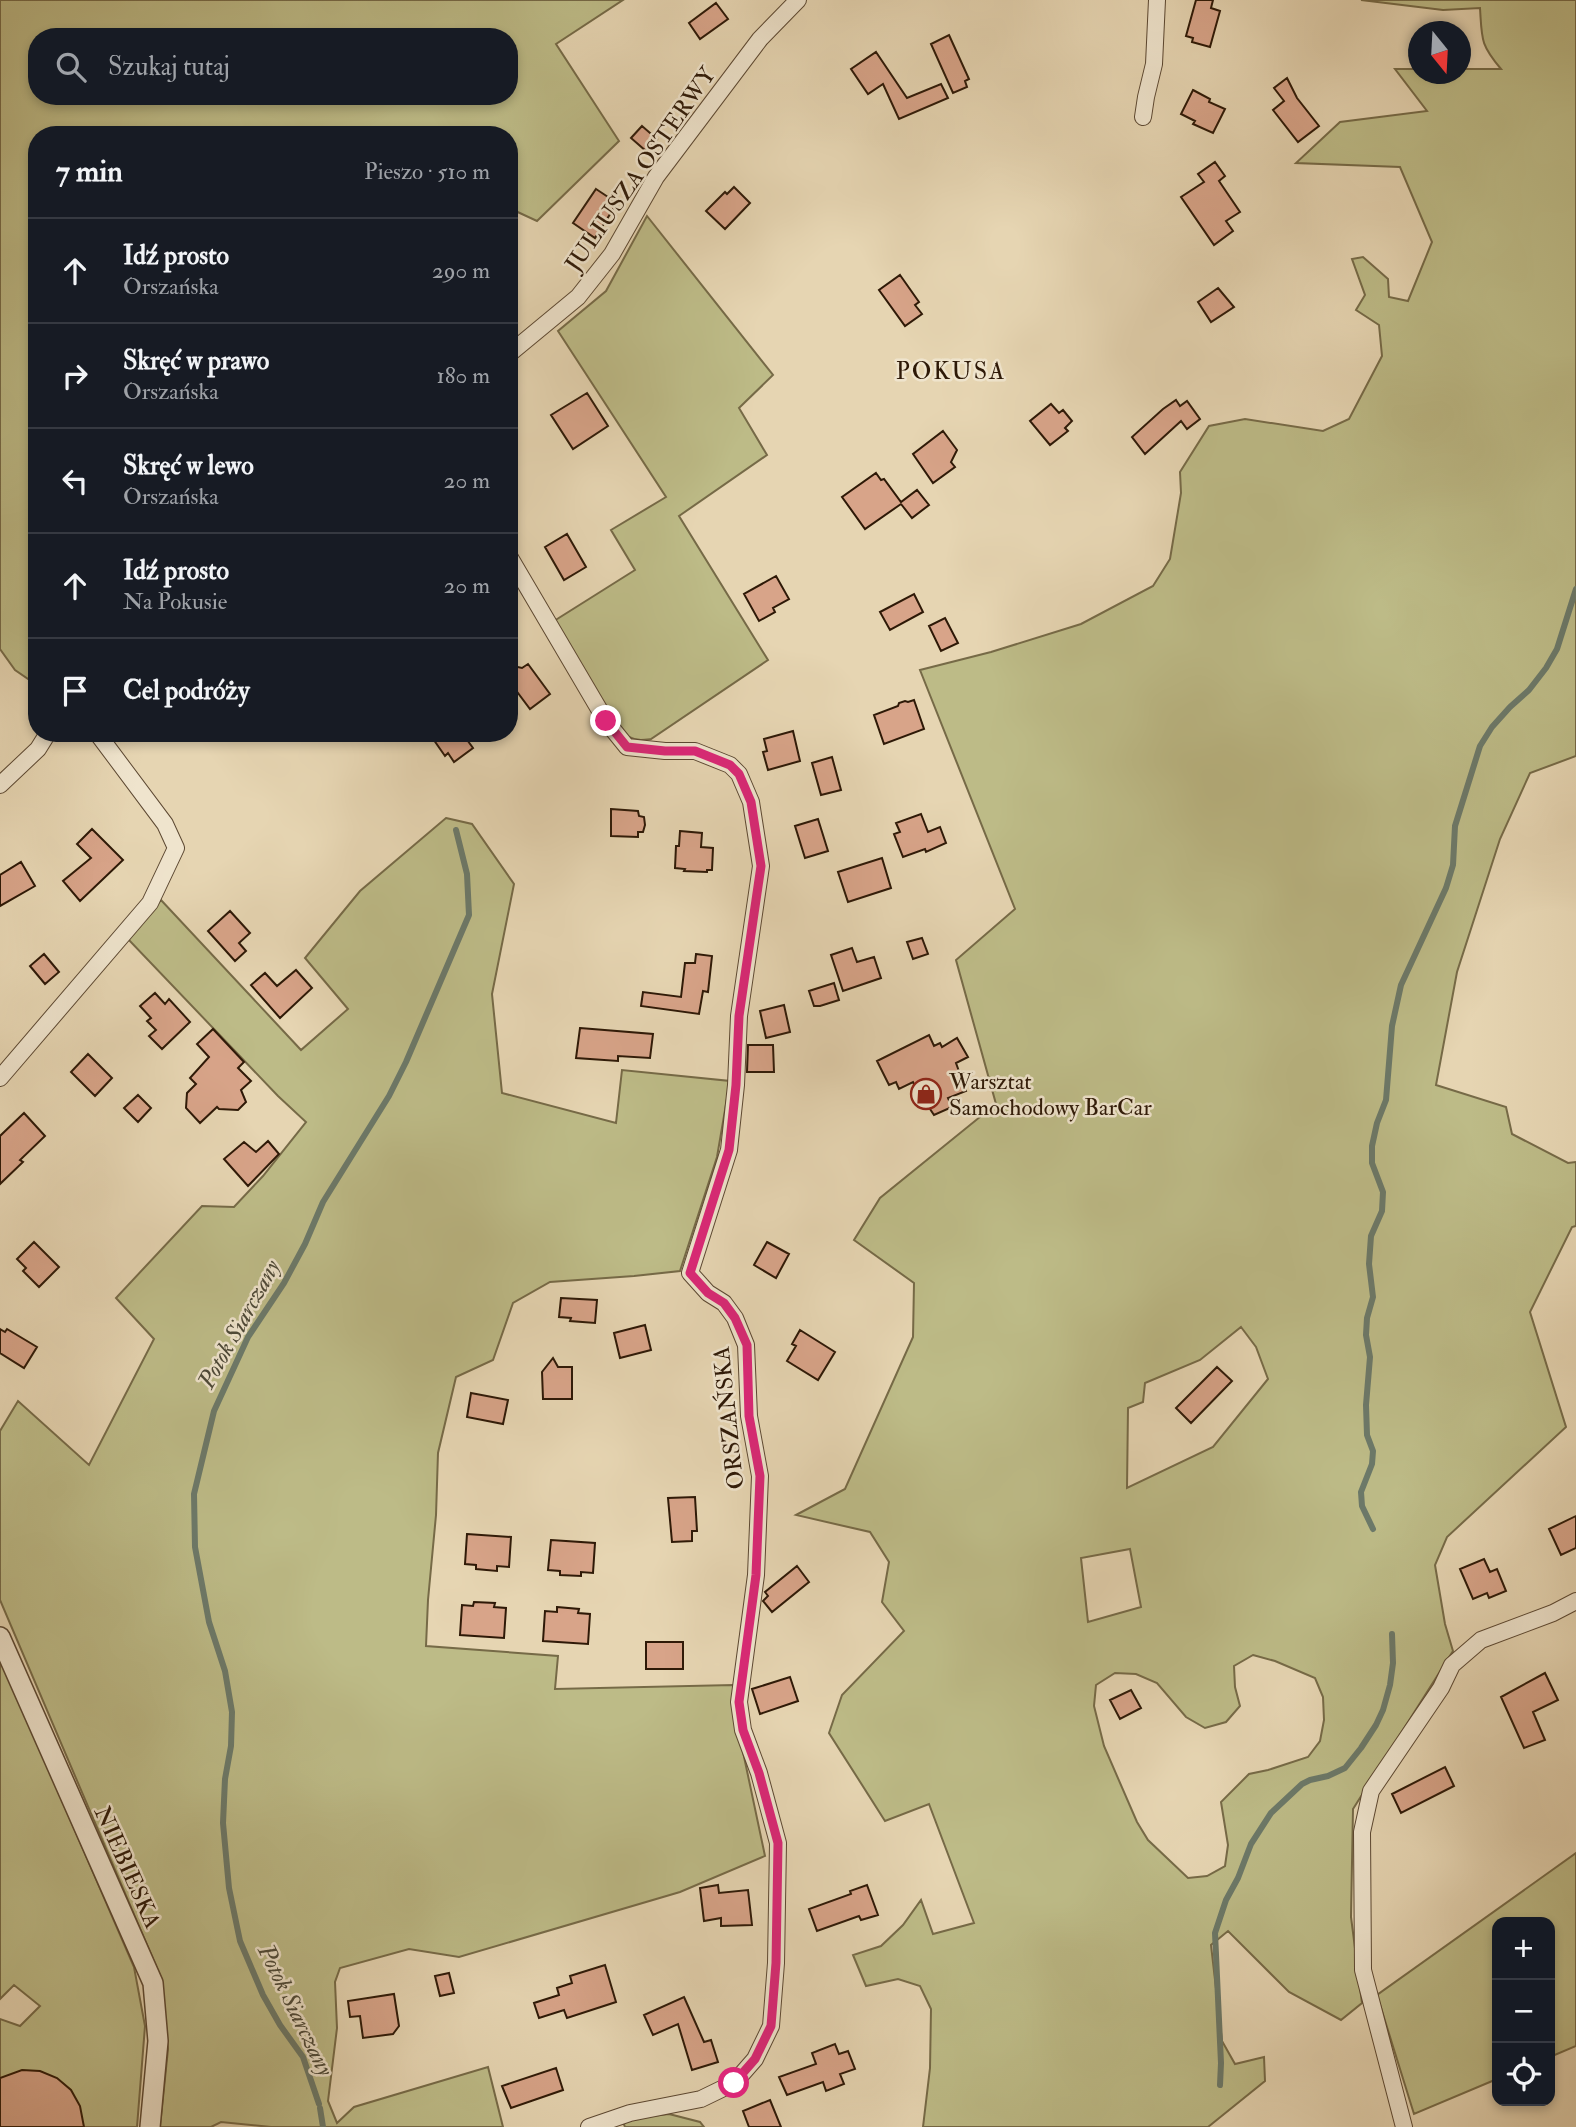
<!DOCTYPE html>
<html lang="pl">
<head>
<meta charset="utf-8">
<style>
	:root { --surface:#171b24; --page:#20242c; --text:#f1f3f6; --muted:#9ea1a6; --line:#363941 }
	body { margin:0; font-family:"IM FELL Double Pica",serif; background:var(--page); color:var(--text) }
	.controls { position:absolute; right:21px; bottom:21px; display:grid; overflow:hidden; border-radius:14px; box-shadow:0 4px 10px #0003 }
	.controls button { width:63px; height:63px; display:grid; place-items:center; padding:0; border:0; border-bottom:2px solid var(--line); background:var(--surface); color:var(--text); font:35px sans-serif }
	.compass { position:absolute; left:1408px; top:21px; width:63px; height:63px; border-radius:50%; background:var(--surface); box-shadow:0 4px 10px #0003; rotate:162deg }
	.stop { position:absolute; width:21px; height:21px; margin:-16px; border:5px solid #db2777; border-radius:50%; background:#fff }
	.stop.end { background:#db2777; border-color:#fff; box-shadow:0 2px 7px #0008 }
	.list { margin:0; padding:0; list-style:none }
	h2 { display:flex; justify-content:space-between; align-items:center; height:91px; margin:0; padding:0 28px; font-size:30px }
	h2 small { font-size:23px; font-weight:400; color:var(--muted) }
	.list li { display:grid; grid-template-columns:46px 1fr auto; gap:21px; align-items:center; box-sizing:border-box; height:105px; padding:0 28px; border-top:2px solid var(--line) }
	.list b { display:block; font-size:26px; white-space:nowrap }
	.list p { margin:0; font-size:23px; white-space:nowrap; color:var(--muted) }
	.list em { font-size:23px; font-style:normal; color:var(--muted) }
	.icon { flex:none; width:38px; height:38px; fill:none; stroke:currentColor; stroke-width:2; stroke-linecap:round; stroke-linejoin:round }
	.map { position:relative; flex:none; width:1576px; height:2127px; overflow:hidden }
	.search { position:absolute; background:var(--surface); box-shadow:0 4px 10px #0003; left:28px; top:28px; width:490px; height:77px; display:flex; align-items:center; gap:18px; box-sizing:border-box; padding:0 24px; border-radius:28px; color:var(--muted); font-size:26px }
	.panel { position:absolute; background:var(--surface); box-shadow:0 4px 10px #0003; left:28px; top:126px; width:490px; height:616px; border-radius:28px }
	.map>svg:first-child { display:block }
</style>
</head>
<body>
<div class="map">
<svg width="1576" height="2127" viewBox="0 0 1576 2127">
	<rect width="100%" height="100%" fill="#e6d5b2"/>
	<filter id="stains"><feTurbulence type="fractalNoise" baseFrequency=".00286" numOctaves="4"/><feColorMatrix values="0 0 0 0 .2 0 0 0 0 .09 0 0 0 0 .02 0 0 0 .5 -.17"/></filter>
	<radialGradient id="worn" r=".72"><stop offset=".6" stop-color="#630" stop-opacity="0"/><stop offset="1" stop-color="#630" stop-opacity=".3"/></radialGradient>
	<!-- green -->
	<path fill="#bdbb87" stroke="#766a47" stroke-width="2" fill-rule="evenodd" d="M 0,0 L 623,0 L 556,44 L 619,141 L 537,221 L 509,208 L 509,135 L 37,135 L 37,685 L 15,670 L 0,649 ZM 37,37 L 509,37 L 509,96 L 37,96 Z
		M 1361,0 L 1576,0 L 1576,756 L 1530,773 L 1500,839 L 1457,972 L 1436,1085 L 1506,1107 L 1512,1134 L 1568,1163 L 1576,1162 L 1576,1226 L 1572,1227 L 1530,1312 L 1566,1427 L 1447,1537 L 1435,1565 L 1445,1624 L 1453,1651 L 1353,1809 L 1351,1917 L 1362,2003 L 1341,2020 L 1289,1992 L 1228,1931 L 1211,1945 L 1222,2041 L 1235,2064 L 1264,2057 L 1265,2081 L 1208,2127 L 923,2127 L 930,2068 L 931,2009 L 920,1986 L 898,1979 L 866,1986 L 853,1955 L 881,1946 L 903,1925 L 921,1900 L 933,1934 L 974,1923 L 929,1804 L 885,1821 L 829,1733 L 842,1695 L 904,1631 L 882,1602 L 889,1562 L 870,1532 L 796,1515 L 845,1489 L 913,1337 L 914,1283 L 854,1240 L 880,1198 L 996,1104 L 956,960 L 1015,909 L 920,670 L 991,652 L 1081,624 L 1153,586 L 1170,559 L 1181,493 L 1180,472 L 1209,426 L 1245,419 L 1323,431 L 1349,419 L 1382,356 L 1379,325 L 1356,310 L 1365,295 L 1352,259 L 1363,257 L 1388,279 L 1389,297 L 1408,301 L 1432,242 L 1400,167 L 1296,163 L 1340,122 L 1427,111 L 1395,69 L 1418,69 L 1418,74 L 1460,74 L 1461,69 L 1501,69 C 1480,44 1482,39 1480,8 L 1443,10 ZM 1241,1327 L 1256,1347 L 1268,1379 L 1213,1447 L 1127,1488 L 1128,1408 L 1143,1402 L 1145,1383 L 1200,1360 ZM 1130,1549 L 1141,1607 L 1088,1622 L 1081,1558 ZM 1253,1655 L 1275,1661 L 1315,1678 L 1323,1697 L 1324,1720 L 1320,1741 L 1308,1757 L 1268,1770 L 1249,1774 L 1221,1802 L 1228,1845 L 1225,1866 L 1207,1876 L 1188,1878 L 1148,1840 L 1137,1822 L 1104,1746 L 1094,1706 L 1096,1685 L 1115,1673 L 1136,1674 L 1157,1683 L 1186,1717 L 1205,1728 L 1226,1722 L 1240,1706 L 1235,1687 L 1234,1666 Z
		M 647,216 L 773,375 L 739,408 L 767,455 L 679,516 L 768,660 L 651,739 C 643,740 637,741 629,737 C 611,729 567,643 554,621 L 635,570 L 611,530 L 666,497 L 558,331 L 606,291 Z
		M 446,818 L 472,824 L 514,884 L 492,994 L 502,1093 L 616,1123 L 622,1070 L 730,1081 L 717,1157 L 680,1271 L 634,1276 L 550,1282 L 513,1303 L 493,1360 L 456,1377 L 438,1453 L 436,1515 L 428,1600 L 426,1646 L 558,1656 L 555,1689 L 733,1685 L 739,1733 L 765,1856 L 680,1892 L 459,1957 L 409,1949 L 340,1968 L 335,1982 L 337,2028 L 328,2101 L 337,2123 L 354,2107 L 488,2067 L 503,2127 L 271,2127 L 221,2122 L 211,2127 L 160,2127 L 168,2049 L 162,1980 L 0,1600 L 0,1431 L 18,1401 L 89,1465 L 154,1339 L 116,1298 L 202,1206 L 234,1207 L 263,1176 L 306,1122 L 278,1096 L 127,938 L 161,900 L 301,1050 L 348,1009 L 305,958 L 360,891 Z
		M 0,1657 L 134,1967 L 145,2026 L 137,2127 L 0,2127 L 0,2019 L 20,2026 L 40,2006 L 14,1985 L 0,1999 Z
		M 1576,1853 L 1576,2046 L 1550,2057 L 1550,1922 L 1497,1922 L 1497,2079 L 1414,2114 L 1377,1995 Z
		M 669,2114 L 700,2122 L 704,2127 L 625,2127 L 622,2119 Z"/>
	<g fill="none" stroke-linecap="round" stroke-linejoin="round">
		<!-- stream -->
		<path stroke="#6c7969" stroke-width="6" d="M 1373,1529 L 1362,1506 L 1361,1492 L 1372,1464 L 1373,1451 L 1367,1435 L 1366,1405 L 1370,1357 L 1366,1335 L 1367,1318 L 1373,1297 L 1369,1264 L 1371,1236 L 1382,1211 L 1383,1192 L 1372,1163 L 1372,1146 L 1377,1123 L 1386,1100 L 1392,1026 L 1401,985 L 1446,888 L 1453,865 L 1455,826 L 1480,746 L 1492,727 L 1510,707 L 1529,690 L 1546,668 L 1557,649 L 1576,589
			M 1220,2085 L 1221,2063 L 1215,1933 L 1226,1900 L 1238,1878 L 1251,1844 L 1271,1813 L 1302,1784 L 1310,1780 L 1328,1776 L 1345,1768 L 1361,1748 L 1376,1725 L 1383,1710 L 1390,1685 L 1393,1663 L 1392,1634
			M 319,2104 L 303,2057 L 280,2025 L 263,1995 L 240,1941 L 229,1888 L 223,1823 L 225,1779 L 231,1746 L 232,1712 L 225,1671 L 209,1622 L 195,1547 L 194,1494 L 214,1411 L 248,1337 L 284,1283 L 305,1244 L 323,1202 L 389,1096 L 406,1062 L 469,915 L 467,874 L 456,830
			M 320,2108 L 323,2127"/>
	</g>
	<!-- building -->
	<path fill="#d8a489" stroke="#2e1907" stroke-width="2" d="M 1196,0 L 1213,0 L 1211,8 L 1220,11 L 1210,47 L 1192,42 L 1193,38 L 1186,36 Z
		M 716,3 L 728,19 L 700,39 L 689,23 Z
		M 949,35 L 969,79 L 965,81 L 967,87 L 953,93 L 931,44 Z
		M 876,52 L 907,98 L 941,84 L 948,98 L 899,119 L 883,84 L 868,94 L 851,69 Z
		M 1287,78 L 1297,98 L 1319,126 L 1298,142 L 1273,110 L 1284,101 L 1274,88 Z
		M 1193,90 L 1210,99 L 1209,102 L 1225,109 L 1213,133 L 1193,124 L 1195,121 L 1181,114 Z
		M 642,126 L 657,139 L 646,151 L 631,138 Z
		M 1215,162 L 1225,176 L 1219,181 L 1240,212 L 1226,221 L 1233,231 L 1214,245 L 1181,197 L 1204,182 L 1198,174 Z
		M 734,187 L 750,203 L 725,229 L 706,211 L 725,192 L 727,194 Z
		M 596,189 L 617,203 L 595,238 L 573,223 Z
		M 900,275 L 919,302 L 915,305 L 922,314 L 905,326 L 879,290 Z
		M 1218,288 L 1234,307 L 1211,322 L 1198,302 Z
		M 587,393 L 608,426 L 573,449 L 551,415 Z
		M 1176,400 L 1180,406 L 1187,401 L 1200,419 L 1187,429 L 1181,421 L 1145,454 L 1132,437 L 1163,409 Z
		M 1051,404 L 1059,413 L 1063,410 L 1072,421 L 1065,428 L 1068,431 L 1050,445 L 1030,421 Z
		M 943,431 L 957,450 L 951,462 L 955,467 L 933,483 L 913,454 Z
		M 876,473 L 881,480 L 884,479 L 901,502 L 917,490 L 929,505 L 912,518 L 901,504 L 865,529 L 842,497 Z
		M 567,534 L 586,567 L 564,580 L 545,547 Z
		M 776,576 L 789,599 L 773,608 L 775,612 L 759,621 L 744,594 Z
		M 914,594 L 923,612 L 890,630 L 880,612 Z
		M 945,618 L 958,643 L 941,651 L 929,626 Z
		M 528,664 L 550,694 L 530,709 L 509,681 L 513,666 L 522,668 Z
		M 914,700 L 924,729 L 884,744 L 874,715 L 898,706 L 899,703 L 905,701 L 908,702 Z
		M 793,731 L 800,761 L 768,770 L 763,752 L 767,751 L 764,739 Z
		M 429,733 L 462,733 L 473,748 L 454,762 L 448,753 L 445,756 Z
		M 832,757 L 841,790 L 821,795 L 812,763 Z
		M 611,809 L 638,811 L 639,816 L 644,817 L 645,825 L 643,832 L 638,832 L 638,837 L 611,836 Z
		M 921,814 L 928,832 L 940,827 L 946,843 L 926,852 L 925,849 L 903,857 L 894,834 L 900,832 L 896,823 Z
		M 818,819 L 828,851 L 805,858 L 795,826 Z
		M 92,829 L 123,860 L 80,901 L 63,881 L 91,858 L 77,844 Z
		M 680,831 L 702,833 L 701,847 L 713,848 L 712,870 L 707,870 L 707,872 L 684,871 L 685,869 L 675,868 L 676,846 L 679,846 Z
		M 882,858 L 891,888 L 848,902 L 838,872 Z
		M 21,862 L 35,886 L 0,906 L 0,875 Z
		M 230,911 L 250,933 L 239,943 L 246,951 L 235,961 L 208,931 Z
		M 922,938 L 928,954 L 913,959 L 907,942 Z
		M 852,948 L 857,962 L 874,957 L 881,978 L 843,991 L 831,955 Z
		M 44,954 L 59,972 L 45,984 L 30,966 Z
		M 696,954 L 712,956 L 708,992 L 703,991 L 699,1014 L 641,1006 L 643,992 L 681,997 L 685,963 L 695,963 Z
		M 296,970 L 312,988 L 280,1018 L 251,985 L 265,973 L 277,986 Z
		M 834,983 L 839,1000 L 820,1006 L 814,1006 L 809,991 Z
		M 155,993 L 165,1004 L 169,999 L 190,1022 L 162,1049 L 149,1036 L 156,1030 L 147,1021 L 151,1018 L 140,1006 Z
		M 784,1005 L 790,1032 L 766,1038 L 760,1011 Z
		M 580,1028 L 653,1034 L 650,1058 L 618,1056 L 618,1061 L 576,1058 Z
		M 213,1029 L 244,1062 L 238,1068 L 251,1081 L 241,1090 L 246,1102 L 238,1110 L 219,1109 L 217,1107 L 200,1123 L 186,1108 L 187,1093 L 196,1084 L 190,1078 L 209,1057 L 197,1044 Z
		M 929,1035 L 934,1046 L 940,1043 L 942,1047 L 957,1038 L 968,1057 L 956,1063 L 966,1091 L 948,1098 L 952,1107 L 934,1115 L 926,1103 L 923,1105 L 913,1082 L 899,1089 L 896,1082 L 889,1085 L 877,1061 Z
		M 748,1045 L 773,1045 L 774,1072 L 747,1072 Z
		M 88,1054 L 112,1078 L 95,1096 L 71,1072 Z
		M 138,1095 L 151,1108 L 138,1122 L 124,1108 Z
		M 24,1113 L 45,1136 L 20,1160 L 23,1162 L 0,1184 L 0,1136 Z
		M 268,1141 L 279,1154 L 248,1186 L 224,1159 L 244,1142 L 256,1152 Z
		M 34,1242 L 59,1267 L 39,1287 L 23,1271 L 26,1268 L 17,1259 Z
		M 767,1242 L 789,1254 L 776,1278 L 754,1265 Z
		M 561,1298 L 597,1300 L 595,1323 L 570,1321 L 571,1318 L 559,1317 Z
		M 645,1325 L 651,1350 L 620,1358 L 614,1333 Z
		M 0,1329 L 5,1332 L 7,1329 L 37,1347 L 24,1368 L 0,1353 Z
		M 800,1330 L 835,1352 L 818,1380 L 787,1361 L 796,1346 L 792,1344 Z
		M 553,1358 L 558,1367 L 572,1367 L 572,1399 L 543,1399 L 542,1372 Z
		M 1217,1367 L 1232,1381 L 1191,1423 L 1176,1408 Z
		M 471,1393 L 508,1400 L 503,1424 L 467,1417 Z
		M 695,1497 L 697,1531 L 692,1531 L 692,1541 L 672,1542 L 668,1498 Z
		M 1576,1516 L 1576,1548 L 1561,1555 L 1549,1529 Z
		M 467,1534 L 511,1537 L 509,1567 L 497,1566 L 497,1571 L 476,1569 L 476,1565 L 465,1564 Z
		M 551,1540 L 595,1543 L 593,1573 L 581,1572 L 581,1576 L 560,1575 L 560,1571 L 548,1570 Z
		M 1484,1559 L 1490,1572 L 1497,1569 L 1506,1591 L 1489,1598 L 1487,1593 L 1473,1599 L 1460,1569 Z
		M 797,1566 L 809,1582 L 772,1612 L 763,1601 L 768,1596 L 765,1592 Z
		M 474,1602 L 495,1603 L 494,1607 L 506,1608 L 504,1638 L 460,1635 L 462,1605 L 473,1606 Z
		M 557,1607 L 579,1609 L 578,1613 L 590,1614 L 588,1644 L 543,1641 L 545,1611 L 557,1612 Z
		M 646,1642 L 683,1642 L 683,1669 L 646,1669 Z
		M 1545,1673 L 1558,1700 L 1533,1712 L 1545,1740 L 1524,1748 L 1501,1697 Z
		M 790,1677 L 798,1701 L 760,1714 L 752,1689 Z
		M 1131,1690 L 1141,1708 L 1120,1719 L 1110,1700 Z
		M 1445,1767 L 1454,1786 L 1401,1813 L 1392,1794 Z
		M 718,1885 L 719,1893 L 748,1890 L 752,1925 L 721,1926 L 721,1918 L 704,1921 L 700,1888 Z
		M 867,1885 L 878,1915 L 861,1920 L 859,1916 L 817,1931 L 809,1909 L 851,1894 L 850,1891 Z
		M 605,1965 L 616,2002 L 567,2018 L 564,2010 L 539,2018 L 534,2003 L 559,1995 L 557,1988 L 572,1983 L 570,1976 Z
		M 449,1973 L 454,1993 L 440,1996 L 435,1976 Z
		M 394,1994 L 399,2026 L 393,2034 L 363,2038 L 360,2016 L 350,2017 L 348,2001 Z
		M 684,1997 L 704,2042 L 711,2040 L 718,2062 L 692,2070 L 678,2024 L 653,2035 L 644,2015 Z
		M 835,2044 L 839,2054 L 848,2051 L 855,2069 L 840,2074 L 844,2084 L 826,2091 L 823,2082 L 787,2095 L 779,2077 L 816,2064 L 812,2053 Z
		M 556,2068 L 563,2090 L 511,2108 L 502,2086 Z
		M 22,2070 L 40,2071 L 57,2078 L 71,2090 L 80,2106 L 84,2127 L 0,2127 L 0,2078 Z
		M 770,2100 L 781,2127 L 749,2127 L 743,2111 Z"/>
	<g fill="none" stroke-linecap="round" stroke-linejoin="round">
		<!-- minor casing -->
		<g stroke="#5c4832" stroke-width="18">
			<path id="minor" d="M 1143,117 L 1146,97 L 1154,64 L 1157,0
				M 509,354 L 578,297 L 612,254 L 656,177 L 760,39 L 798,0
				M 509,556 L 606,721 L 627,747 L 665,751 L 695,751 L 730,765 L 739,774 L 751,802 L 761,866 L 739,1016 L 736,1085 L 729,1150 L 690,1273 L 708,1293 L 724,1303 L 735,1318 L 746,1345 L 749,1416 L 760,1476 L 756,1575 L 739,1702 L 743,1730 L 759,1773 L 778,1843 L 776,1963 L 771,2026 L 755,2059 L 734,2083 L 701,2099 L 630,2113 L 589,2127
				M 0,785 L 38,749 L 48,733
				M 0,1078 L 150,903 L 176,848 L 165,824 L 97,733
				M 1404,2127 L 1363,1970 L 1362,1832 L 1371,1791 L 1441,1688 L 1452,1665 L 1481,1640 L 1553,1613 L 1576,1601"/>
		</g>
		<!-- tertiary casing -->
		<g stroke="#5c4832" stroke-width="22">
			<path id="tertiary" d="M 0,1637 L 153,1983 L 158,2041 L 150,2127"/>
		</g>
		<!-- minor -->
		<use href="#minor" stroke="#efe4cd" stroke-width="16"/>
		<!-- tertiary -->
		<use href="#tertiary" stroke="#efe4cd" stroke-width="19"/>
	</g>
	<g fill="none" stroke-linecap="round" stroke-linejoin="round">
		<!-- route -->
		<path stroke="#db2777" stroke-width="9" d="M 606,721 L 627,747 L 665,751 L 695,751 L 730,765 L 739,774 L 751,802 L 761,866 L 739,1016 L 736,1085 L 729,1150 L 690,1273 L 708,1293 L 724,1303 L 735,1318 L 747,1345 L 749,1416 L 760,1476 L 756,1575 L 739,1702 L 743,1730 L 759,1773 L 778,1843 L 776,1963 L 771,2026 L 755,2059 L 734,2083"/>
	</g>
	<!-- icons -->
	<defs>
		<g id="shop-ring" transform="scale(1.575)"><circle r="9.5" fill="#efe4cd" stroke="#8f2418" stroke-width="1.5"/><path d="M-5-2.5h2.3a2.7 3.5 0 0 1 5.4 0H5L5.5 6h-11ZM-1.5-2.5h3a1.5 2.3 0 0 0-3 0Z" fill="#8f2418"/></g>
	</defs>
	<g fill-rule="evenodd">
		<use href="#shop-ring" x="926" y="1094"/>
	</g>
	<g text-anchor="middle" stroke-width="5" stroke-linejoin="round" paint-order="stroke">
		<!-- street labels -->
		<g font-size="23" fill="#2e1907" stroke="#efe4cd">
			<text transform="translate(640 169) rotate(-55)" y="8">JULIUSZA OSTERWY</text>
			<text transform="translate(728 1418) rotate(-96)" y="8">ORSZAŃSKA</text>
			<text transform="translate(128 1867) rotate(66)" y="8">NIEBIESKA</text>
		</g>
		<!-- poi labels -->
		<g font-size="23" fill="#2e1907" stroke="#efe4cd" text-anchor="start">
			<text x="949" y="1089">Warsztat<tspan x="949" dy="26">Samochodowy BarCar</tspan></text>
		</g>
		<!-- neighbourhood labels -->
		<g font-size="24" letter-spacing="2" fill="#2e1907" stroke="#efe4cd">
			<text x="951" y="379">POKUSA</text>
		</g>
		<!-- water labels -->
		<g font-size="24" font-style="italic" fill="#4d4938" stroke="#efe4cd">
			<text transform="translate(239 1324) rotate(-61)" y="8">Potok Siarczany</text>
			<text transform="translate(296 2010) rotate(64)" y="8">Potok Siarczany</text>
		</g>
	</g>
	<rect width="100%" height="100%" filter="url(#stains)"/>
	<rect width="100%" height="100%" fill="url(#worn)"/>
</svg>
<div class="controls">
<button>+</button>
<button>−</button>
<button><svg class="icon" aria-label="locate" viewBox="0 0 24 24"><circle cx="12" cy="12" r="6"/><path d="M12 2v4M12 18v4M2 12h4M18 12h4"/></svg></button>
</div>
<svg class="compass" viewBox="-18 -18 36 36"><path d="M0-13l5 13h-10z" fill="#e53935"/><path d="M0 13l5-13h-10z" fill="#9ea1a6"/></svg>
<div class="stop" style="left:734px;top:2083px"></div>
<div class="stop end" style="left:606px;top:721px"></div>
<div class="search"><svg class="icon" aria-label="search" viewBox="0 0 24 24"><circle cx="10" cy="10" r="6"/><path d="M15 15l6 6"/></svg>Szukaj tutaj</div>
<section class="panel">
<h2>7 min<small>Pieszo · 510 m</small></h2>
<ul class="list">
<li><svg class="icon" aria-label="ahead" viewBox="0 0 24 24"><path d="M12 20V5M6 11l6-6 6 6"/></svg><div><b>Idź prosto</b><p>Orszańska</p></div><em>290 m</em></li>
<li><svg class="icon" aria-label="right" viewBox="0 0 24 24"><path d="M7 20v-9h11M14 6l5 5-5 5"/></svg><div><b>Skręć w prawo</b><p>Orszańska</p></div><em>180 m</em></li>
<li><svg class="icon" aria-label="left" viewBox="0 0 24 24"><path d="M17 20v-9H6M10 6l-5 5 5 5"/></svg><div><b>Skręć w lewo</b><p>Orszańska</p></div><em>20 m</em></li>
<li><svg class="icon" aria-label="ahead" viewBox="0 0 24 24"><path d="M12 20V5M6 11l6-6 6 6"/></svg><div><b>Idź prosto</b><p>Na Pokusie</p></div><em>20 m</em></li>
<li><svg class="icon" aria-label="arrive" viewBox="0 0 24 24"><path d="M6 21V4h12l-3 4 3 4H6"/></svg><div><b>Cel podróży</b></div></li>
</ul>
</section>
</div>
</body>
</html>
